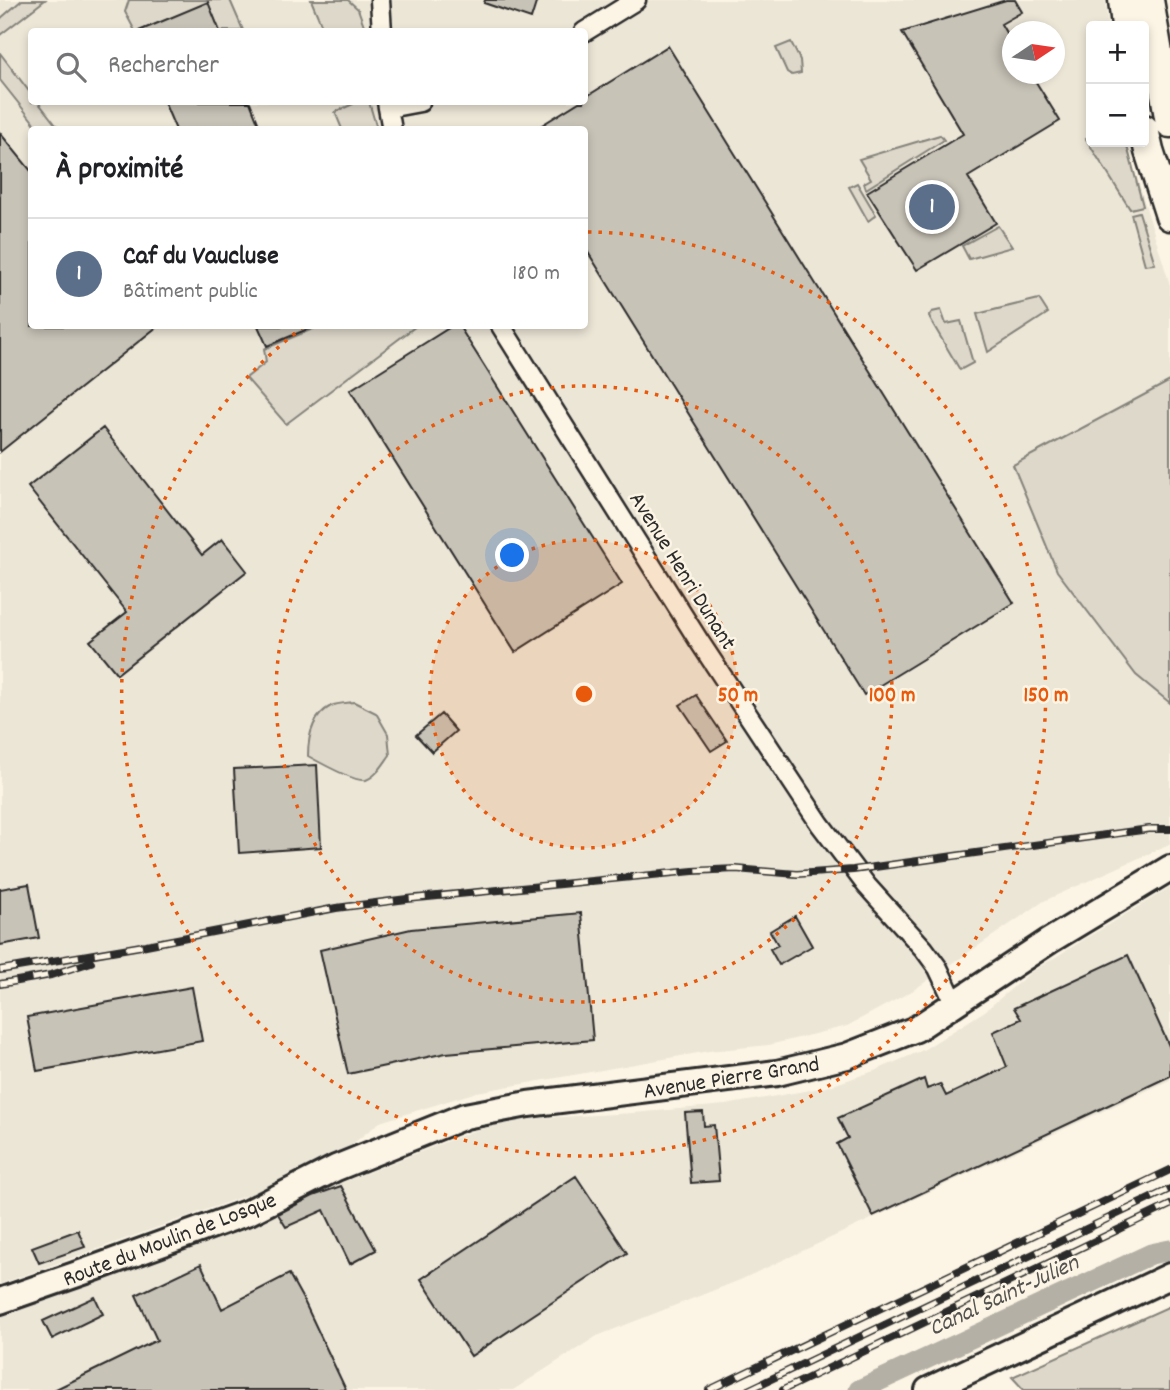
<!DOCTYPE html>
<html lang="fr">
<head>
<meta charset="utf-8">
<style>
	:root { --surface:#fff; --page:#f2f2f2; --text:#202124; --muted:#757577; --line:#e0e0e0; --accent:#0f766e }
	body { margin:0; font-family:Dekko,sans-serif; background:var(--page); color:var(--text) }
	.controls { position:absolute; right:21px; top:21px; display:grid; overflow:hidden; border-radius:7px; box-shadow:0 4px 10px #0003 }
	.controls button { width:63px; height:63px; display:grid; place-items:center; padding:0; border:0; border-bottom:2px solid var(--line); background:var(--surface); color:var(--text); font:35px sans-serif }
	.compass { position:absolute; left:1002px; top:21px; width:63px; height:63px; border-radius:50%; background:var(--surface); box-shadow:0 4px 10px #0003; rotate:77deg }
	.you { position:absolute; left:513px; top:556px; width:24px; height:24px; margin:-18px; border:5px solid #fff; border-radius:50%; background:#1a73e8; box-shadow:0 0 0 10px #1a73e833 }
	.badge { display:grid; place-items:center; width:46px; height:46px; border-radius:50%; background:var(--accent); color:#fff; font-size:23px; font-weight:700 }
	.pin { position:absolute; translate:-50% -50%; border:4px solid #fff; box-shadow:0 2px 7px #0006 }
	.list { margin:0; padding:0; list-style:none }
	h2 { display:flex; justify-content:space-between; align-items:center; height:91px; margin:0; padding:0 28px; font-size:30px }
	h2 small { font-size:23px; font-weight:400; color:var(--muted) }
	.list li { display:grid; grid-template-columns:46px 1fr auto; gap:21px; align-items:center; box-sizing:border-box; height:112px; padding:0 28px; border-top:2px solid var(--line) }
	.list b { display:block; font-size:26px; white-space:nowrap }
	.list p { margin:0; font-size:23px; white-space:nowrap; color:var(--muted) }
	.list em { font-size:23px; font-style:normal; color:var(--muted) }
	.icon { flex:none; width:38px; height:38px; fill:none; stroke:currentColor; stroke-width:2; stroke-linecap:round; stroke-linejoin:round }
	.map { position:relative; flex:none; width:1170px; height:1390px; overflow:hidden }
	.search { position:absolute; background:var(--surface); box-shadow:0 4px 10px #0003; left:28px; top:28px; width:560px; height:77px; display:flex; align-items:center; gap:18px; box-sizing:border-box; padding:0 24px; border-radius:7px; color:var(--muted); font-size:26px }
	.panel { position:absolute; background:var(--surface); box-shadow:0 4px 10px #0003; left:28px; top:126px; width:560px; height:203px; border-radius:7px }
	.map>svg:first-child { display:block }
</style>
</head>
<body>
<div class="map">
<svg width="1170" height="1390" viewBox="0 0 1170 1390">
	<rect width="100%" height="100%" fill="#fcf5e5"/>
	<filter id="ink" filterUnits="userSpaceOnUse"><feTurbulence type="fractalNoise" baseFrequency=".0143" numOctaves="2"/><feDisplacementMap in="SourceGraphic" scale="14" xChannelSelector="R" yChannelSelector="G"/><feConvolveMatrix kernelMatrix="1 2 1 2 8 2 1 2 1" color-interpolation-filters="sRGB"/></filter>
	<g filter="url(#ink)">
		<!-- built -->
		<path fill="#ece6d7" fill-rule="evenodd" d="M 0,0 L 1105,0 L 1108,26 L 1091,26 L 1091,142 L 1126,142 L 1170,285 L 1170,844 L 1044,901 L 912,991 L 847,1026 L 769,1045 L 709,1051 L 477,1092 L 380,1122 L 340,1154 L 253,1193 L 0,1284 ZM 32,32 L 584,32 L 584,102 L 32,102 ZM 1012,32 L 1054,32 L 1054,74 L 1012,74 ZM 32,130 L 584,130 L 584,326 L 32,326 Z
			M 1170,887 L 1170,1080 L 740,1280 L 597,1336 L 513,1390 L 0,1390 L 0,1311 L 194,1241 L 473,1131 L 522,1119 L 633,1113 L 725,1105 L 827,1087 L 874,1071 L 923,1050 L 985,1011 L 1031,972 Z"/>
		<!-- green -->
		<path fill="#ded8ca" stroke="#84827a" stroke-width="2" d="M 22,0 L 45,0 L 0,35 L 0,19 Z
			M 129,0 L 230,0 L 243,30 L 239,31 L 220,31 L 208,3 L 139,31 L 135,31 L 125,12 Z
			M 311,0 L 348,0 L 358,9 L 366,31 L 324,31 Z
			M 791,42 L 800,60 L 801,73 L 792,75 L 787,72 L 776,48 Z
			M 0,53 L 31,94 L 32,102 L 38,102 L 59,129 L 39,129 L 0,80 Z
			M 353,102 L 369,102 L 377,129 L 342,129 L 335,112 L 353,104 Z
			M 940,135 L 944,140 L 866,189 L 864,183 L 871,179 L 859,159 Z
			M 1091,135 L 1091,142 L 1126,142 L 1143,206 L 1130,209 L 1086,139 Z
			M 857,183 L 876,215 L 868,221 L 849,187 Z
			M 1139,212 L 1155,264 L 1145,265 L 1131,214 Z
			M 998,226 L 1012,247 L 969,259 L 962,246 Z
			M 1039,299 L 1048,313 L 988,352 L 977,314 Z
			M 941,310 L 946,324 L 961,321 L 973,363 L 960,370 L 930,319 L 929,316 L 932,312 Z
			M 320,326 L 416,326 L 286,424 L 246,378 L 266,362 L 264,349 Z
			M 1170,381 L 1170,703 L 1136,675 L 1057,571 L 1013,465 Z
			M 354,702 L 376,713 L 388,734 L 390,755 C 384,763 377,776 366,780 C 357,783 317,761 308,756 C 308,736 312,716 331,706 C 337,703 347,703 354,702 Z
			M 1170,1306 L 1170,1390 L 1024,1390 L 1012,1377 Z"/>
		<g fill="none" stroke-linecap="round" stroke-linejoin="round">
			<!-- canal -->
			<path stroke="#b4b0a5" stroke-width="21" d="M 859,1390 L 1151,1254 L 1170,1250"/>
		</g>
		<!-- building -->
		<path fill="#c8c3b7" stroke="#2b2b2b" stroke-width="2" d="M 485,0 L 537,0 L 531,19 L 484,3 Z
			M 1006,0 L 1015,0 L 1022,12 L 1001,24 L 1012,43 L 1012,74 L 1031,74 L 1060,121 L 968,177 L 996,223 L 917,270 L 867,192 L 963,134 L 902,32 Z
			M 208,2 L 220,32 L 139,32 L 139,31 Z
			M 668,46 L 1014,603 L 864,695 L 584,246 L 584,130 L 534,130 L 579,102 L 584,102 L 584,98 Z
			M 164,102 L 250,102 L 261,130 L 176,130 Z
			M 0,133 L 32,172 L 32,326 L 158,326 L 0,452 Z
			M 258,326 L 315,326 L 267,346 Z
			M 452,326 L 459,326 L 622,584 L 515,652 L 350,390 Z
			M 103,428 L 202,555 L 222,539 L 247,571 L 117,674 L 90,641 L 127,612 L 28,487 Z
			M 696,695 L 727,741 L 711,751 L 680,705 Z
			M 441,714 L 456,731 L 432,752 L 416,735 Z
			M 317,765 L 321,847 L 239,853 L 234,769 Z
			M 29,884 L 39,938 L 0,945 L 0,889 Z
			M 581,913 L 593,1040 L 446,1053 L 348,1074 L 320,950 L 411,929 Z
			M 795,916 L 812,946 L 779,965 L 770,949 L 778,945 L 770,931 Z
			M 1128,955 L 1170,1048 L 1170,1076 L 873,1216 L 837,1144 L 848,1138 L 838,1118 L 924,1079 L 927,1089 L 940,1084 L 946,1096 L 1007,1067 L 993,1032 L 1021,1019 L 1014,1008 Z
			M 192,987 L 202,1041 L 37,1071 L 27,1017 Z
			M 703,1112 L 704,1126 L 714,1125 L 719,1181 L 691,1183 L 685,1113 Z
			M 576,1176 L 627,1253 L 471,1356 L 421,1279 Z
			M 341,1186 L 376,1250 L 350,1264 L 324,1210 L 286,1227 L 278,1214 L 313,1196 Z
			M 78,1230 L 85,1247 L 39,1263 L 32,1247 Z
			M 201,1264 L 222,1309 L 289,1274 L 305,1303 L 346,1390 L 54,1390 L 157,1340 L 136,1295 Z
			M 95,1297 L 103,1314 L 52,1339 L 43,1321 Z"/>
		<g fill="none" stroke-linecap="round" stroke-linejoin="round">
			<!-- street casing -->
			<g stroke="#2b2b2b" stroke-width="23">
				<path id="street" d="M 380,0 L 382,32
					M 584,32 L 636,0
					M 387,102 L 392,130
					M 388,108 L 420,102
					M 501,326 L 699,641 L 820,824 L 867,886 L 924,949 L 938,968 L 955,1004"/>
			</g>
			<!-- secondary casing -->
			<g stroke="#2b2b2b" stroke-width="30">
				<path id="secondary" d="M 0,1301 L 92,1269 L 249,1212 L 336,1168 L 465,1116 L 528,1104 L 777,1073 L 847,1056 L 916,1029 L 1049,941 L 1170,868
					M 928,1390 L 1170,1276"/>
			</g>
			<!-- primary casing -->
			<g stroke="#2b2b2b" stroke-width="33">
				<path id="primary" d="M 1123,0 L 1126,26
					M 1149,0 L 1170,123
					M 1144,129 L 1149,151 L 1170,216"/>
			</g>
			<!-- street -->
			<use href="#street" stroke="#fcf5e5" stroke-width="18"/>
			<!-- secondary -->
			<use href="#secondary" stroke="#fcf5e5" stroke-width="24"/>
			<!-- primary -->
			<use href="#primary" stroke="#fcf5e5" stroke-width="28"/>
			<!-- rail casing -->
			<g stroke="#2b2b2b" stroke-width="8">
				<path id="rail" d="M 0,970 L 141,946 L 336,908 L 407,899 L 693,871 L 736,869 L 797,874 L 853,870 L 1149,829 L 1170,829
					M 0,984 L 51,975 L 91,962
					M 709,1390 L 1170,1170
					M 748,1390 L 1170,1189
					M 783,1390 L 1170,1205"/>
			</g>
			<!-- rail -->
			<use href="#rail" stroke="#fcf5e5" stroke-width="5" stroke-dasharray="16" stroke-linecap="butt"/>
		</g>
	</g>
	<!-- distance rings -->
	<circle cx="584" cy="694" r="154" fill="#e8590c" fill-opacity=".12"/>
	<g fill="none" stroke="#e8590c" stroke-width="3.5" stroke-dasharray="3.5 7">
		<circle cx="584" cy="694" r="154"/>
		<circle cx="584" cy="694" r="308"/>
		<path d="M588 232A462 462 0 1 1 303 327"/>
	</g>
	<g text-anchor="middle" stroke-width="5" stroke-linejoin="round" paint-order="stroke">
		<!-- street labels -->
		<g font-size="23" fill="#2b2b2b" stroke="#fcf5e5">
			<text transform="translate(684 570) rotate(58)" y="8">Avenue Henri Dunant</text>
			<text transform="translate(731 1076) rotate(-9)" y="8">Avenue Pierre Grand</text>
			<text transform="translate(169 1238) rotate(-21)" y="8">Route du Moulin de Losque</text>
		</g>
		<!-- water labels -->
		<g font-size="24" font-style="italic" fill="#545350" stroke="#fcf5e5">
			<text transform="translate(1003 1294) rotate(-25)" y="8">Canal Saint-Julien</text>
		</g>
	</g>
	<circle cx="584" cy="694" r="10" fill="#e8590c" stroke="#fcf5e5" stroke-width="3.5"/>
	<g font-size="21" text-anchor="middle" font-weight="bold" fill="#e8590c" stroke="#fcf5e5" stroke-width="5" stroke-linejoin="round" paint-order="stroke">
		<text x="738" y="701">50 m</text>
		<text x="892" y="701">100 m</text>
		<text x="1046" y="701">150 m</text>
	</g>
</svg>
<div class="controls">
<button>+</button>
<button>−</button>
</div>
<svg class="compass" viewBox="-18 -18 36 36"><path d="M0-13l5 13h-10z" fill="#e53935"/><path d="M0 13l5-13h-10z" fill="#757577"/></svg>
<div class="you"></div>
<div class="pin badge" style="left:932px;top:207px;background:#5c6f8a">1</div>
<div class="search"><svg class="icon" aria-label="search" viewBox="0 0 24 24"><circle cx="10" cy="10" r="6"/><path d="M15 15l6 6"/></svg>Rechercher</div>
<section class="panel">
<h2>À proximité<small></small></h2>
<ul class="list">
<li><span class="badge" style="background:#5c6f8a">1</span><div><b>Caf du Vaucluse</b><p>Bâtiment public</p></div><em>180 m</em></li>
</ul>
</section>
</div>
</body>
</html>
